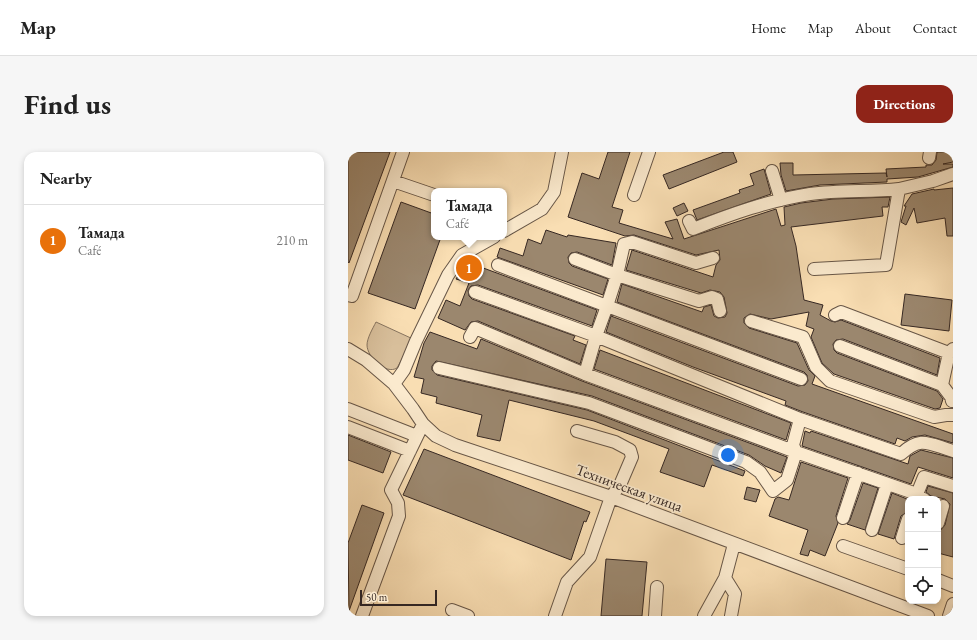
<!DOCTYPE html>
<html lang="en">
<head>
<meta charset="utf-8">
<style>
	:root { --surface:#fff; --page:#f6f6f6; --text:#222; --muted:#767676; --line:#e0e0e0; --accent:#8f2418 }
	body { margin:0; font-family:"EB Garamond",serif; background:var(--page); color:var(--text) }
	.controls { position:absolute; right:12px; bottom:12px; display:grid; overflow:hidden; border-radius:8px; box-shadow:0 2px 6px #0003 }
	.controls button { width:36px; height:36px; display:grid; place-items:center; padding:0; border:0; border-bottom:1px solid var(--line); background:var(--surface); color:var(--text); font:20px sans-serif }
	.scale { position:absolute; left:12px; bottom:10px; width:77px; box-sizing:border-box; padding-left:4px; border:2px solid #362823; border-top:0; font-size:11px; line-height:14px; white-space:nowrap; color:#362823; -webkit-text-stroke:3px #fbeace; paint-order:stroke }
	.you { position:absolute; left:380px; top:303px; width:14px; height:14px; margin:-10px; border:3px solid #fff; border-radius:50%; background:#1a73e8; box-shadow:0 0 0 6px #1a73e833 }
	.badge { display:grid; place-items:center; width:26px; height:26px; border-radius:50%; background:var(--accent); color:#fff; font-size:13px; font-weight:700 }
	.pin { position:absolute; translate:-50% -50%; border:2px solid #fff; box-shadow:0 1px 4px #0006 }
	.popup { position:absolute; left:83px; top:36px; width:76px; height:52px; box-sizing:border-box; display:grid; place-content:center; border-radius:8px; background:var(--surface); filter:drop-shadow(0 1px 3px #0005); font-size:13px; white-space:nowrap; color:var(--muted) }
	.popup b { font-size:15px; color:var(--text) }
	.popup::after { content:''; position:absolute; left:50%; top:100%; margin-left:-8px; border:8px solid transparent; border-top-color:var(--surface) }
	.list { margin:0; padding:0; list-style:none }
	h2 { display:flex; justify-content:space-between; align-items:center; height:52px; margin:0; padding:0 16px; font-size:17px }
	h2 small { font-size:13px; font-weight:400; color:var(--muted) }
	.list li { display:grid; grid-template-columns:26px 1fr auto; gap:12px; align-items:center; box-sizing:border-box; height:72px; padding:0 16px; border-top:1px solid var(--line) }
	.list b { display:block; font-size:15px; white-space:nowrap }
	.list p { margin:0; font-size:13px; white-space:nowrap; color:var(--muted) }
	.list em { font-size:13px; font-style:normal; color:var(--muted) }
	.icon { flex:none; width:22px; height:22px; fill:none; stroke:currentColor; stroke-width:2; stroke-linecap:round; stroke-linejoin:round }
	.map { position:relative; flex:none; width:605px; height:464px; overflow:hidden; border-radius:12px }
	header { display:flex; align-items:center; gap:24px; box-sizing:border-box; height:56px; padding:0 20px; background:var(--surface); border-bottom:1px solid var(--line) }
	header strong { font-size:19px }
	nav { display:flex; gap:22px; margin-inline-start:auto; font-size:14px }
	.intro { display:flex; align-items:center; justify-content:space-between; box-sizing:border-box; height:96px; padding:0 24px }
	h1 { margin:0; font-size:28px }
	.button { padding:10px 18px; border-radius:12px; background:var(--accent); color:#fff; font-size:14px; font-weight:700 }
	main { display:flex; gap:24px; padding:0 24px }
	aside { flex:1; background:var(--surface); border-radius:12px; box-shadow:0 2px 6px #0003 }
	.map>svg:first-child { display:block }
</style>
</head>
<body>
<header>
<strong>Map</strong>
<nav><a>Home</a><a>Map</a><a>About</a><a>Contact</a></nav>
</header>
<div class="intro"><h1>Find us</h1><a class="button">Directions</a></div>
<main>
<aside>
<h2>Nearby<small></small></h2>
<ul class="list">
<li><span class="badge" style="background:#e8710a">1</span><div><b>Тамада</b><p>Café</p></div><em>210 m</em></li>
</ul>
</aside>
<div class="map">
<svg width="605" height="464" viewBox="0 0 605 464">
	<rect width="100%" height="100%" fill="#f9deb3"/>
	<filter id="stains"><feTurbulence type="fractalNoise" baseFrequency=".005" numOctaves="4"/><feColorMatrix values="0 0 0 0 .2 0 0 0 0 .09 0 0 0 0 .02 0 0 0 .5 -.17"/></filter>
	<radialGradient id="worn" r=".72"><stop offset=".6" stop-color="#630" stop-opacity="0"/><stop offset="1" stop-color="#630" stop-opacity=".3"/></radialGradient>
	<!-- green -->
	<path fill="#d8bf9b" stroke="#87745f" d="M 28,170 L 65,187 L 49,216 C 38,223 19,205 19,193 C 19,186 25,176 28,170 Z"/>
	<!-- building -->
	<path fill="#9b876e" stroke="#362823" d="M 0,0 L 42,0 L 1,111 L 0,110 Z
		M 260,0 L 282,0 L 264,55 L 275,58 L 271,71 L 325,87 L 317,70 L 329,67 L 336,87 L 428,57 L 433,74 L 437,73 L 436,55 L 453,51 L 485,47 L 542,45 L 540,55 L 534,55 L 535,64 L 443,75 L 448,94 L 456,148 L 475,153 L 472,163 L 483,169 L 487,170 L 493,168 L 592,206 L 589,223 L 495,187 L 488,188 L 485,192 L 486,198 L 489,201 L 589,239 L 595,247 L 592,256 L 587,257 L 486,222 L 474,211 L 463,185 L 466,177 L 458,174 L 461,160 L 423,167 L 402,162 L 396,166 L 396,171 L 401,176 L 449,191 L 461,218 L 467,224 L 464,232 L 605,282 L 605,291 L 577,283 L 564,285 L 557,289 L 549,286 L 547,292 L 455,260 L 437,253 L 438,249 L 345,215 L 258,180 L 263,164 L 450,234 L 457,233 L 460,229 L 459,223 L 456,220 L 269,150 L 274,132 L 354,160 L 356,155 L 363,153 L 366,164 L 370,166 L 377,165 L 379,161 L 376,145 L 372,140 L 362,138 L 353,141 L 278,118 L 284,98 L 365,125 L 368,113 L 372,108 L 371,98 L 348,103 L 286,83 L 277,84 L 220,65 L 234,21 L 251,27 Z
		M 376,0 L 385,0 L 389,10 L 321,37 L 315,23 Z
		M 589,0 L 605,0 L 605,10 L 595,12 L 605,12 L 605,15 L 570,25 L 539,27 L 539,30 L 472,33 L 438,39 L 433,23 L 432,11 L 445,11 L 445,23 L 538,21 L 539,25 L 538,17 L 578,15 L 578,13 L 584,13 L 588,8 Z
		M 416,17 L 423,42 L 349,68 L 345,58 L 392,41 L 391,38 L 406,33 L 402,22 Z
		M 605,36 L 605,84 L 599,84 L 597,66 L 569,71 L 566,56 L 558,73 L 553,70 L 558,54 L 556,54 L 564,42 L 586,37 L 586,38 Z
		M 53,50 L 86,62 L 86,85 L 93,85 L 67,157 L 20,141 Z
		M 336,51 L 340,59 L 329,64 L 325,56 Z
		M 198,78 L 219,85 L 220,83 L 268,91 L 264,113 L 229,100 L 223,101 L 220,105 L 221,111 L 224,114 L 260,127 L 255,143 L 149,105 L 152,96 L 175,104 L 180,87 L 193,92 Z
		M 119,110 L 249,158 L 244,174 L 130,133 L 123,134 L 120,138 L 121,144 L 124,147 L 227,184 L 225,188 L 238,193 L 232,212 L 130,169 L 123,170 L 117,178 L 90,166 L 98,148 L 112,154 L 121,131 L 108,127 Z
		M 557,142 L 604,148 L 601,179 L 553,173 Z
		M 82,180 L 129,197 L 133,187 L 234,229 L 439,305 L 433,321 L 417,314 L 401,303 L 244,244 L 88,209 L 84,214 L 84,218 L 89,223 L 239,258 L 397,319 L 395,324 L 364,313 L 356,335 L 312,320 L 321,297 L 246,269 L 161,248 L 152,289 L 129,284 L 134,263 L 88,251 L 89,245 L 73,241 L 76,227 L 66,225 L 76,191 Z
		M 252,198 L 443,271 L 438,288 L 246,217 Z
		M 457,279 L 462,281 L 463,279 L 560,312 L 562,304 L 573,298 L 605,306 L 605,326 L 570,315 L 563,332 L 454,294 Z
		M 0,283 L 43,300 L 35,321 L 0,308 Z
		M 76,297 L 242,360 L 238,370 L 236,369 L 223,408 L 55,343 Z
		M 453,310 L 500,326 L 488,364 L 490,371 L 477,404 L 462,398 L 460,404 L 452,402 L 460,378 L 421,364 L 427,347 L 430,345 L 441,348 Z
		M 515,331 L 530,336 L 517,378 L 499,372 L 502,368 Z
		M 580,334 L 605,341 L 605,405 L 590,401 L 590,381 L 597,373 L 602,352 L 597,347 L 583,344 L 578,340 Z
		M 399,335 L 412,338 L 408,350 L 396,347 Z
		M 544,341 L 559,347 L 560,349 L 560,360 L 553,364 L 546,387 L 530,382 Z
		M 14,353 L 36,361 L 1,459 L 0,391 Z
		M 258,407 L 299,410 L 294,464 L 253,464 Z"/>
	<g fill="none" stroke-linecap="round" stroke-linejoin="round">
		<!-- minor casing -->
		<g stroke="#675647" stroke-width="14">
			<path id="minor" d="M 581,6 L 582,0
				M 424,19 L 433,48
				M 45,29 L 86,43
				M 286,43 L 301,0
				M 341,69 L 345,77 C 383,62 422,48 462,42 C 492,38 522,40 551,37
				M 156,79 L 194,57 L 206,40 L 214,0
				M 227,107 L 269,123 L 276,92 L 284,90 L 348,111 L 365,106
				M 150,113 L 259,154 L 269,123 L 351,149 L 364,145 L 369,147 L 372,159
				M 466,117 L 538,113 L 551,37 L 585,29 L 605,22
				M 0,143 L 4,144 L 55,0
				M 487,163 L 493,160 L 601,201
				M 403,169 L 455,185 L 468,215 L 482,229 L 586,265 L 598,263 L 605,263
				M 122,185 L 127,176 L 237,222 L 248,184 L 127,140
				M 492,194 L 594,233 L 603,245 L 604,249
				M 0,197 L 18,208 L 46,232 L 65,257 L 75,272 L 88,284 L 107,293 L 263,345 L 580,464
				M 91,216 L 241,251 L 398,310 L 412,320 L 425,339 L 439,328 L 448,300 L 563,340 L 568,344 L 576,347
				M 237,222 L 448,300
				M 46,232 L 56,218 L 68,189 L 100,123 L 114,103 L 146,85
				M 594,233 L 601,201 L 605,197
				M 0,257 L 69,284
				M 452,267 L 248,184 L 259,154 L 453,227
				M 0,275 L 62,299
				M 448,300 L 445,293 L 452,267 L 553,302 C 573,283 581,292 605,299
				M 567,347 L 576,325 L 605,334
				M 495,366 L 510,321
				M 590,371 L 595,354
				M 524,378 L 539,332
				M 554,386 L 560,367
				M 495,394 L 560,417
				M 377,426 L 387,442 L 383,464
				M 590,428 L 605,434
				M 104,458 L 120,464
				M 14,464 L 51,364 L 50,351 L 43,338 L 75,272
				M 207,464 L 219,430 L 242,405 L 263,345 L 272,333 L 284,305 L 282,298 L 267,290 L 229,279
				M 307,464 L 309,435
				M 356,464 L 377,426 L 386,392
				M 601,464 L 605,452"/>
		</g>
		<!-- minor -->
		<use href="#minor" stroke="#fbeace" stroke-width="12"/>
	</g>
	<g text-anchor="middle" stroke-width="3.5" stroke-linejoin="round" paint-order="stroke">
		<!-- street labels -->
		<g font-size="15" fill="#362823" stroke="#fbeace">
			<text transform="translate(281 336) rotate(20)" y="5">Техническая улица</text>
		</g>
	</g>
	<rect width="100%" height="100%" filter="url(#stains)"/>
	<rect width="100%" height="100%" fill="url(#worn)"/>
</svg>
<div class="controls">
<button>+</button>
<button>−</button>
<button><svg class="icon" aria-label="locate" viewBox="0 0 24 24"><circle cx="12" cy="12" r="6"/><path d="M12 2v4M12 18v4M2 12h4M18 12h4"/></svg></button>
</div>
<div class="scale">50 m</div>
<div class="you"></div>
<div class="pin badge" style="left:121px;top:116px;background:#e8710a">1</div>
<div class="popup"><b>Тамада</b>Café</div>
</div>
</main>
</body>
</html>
